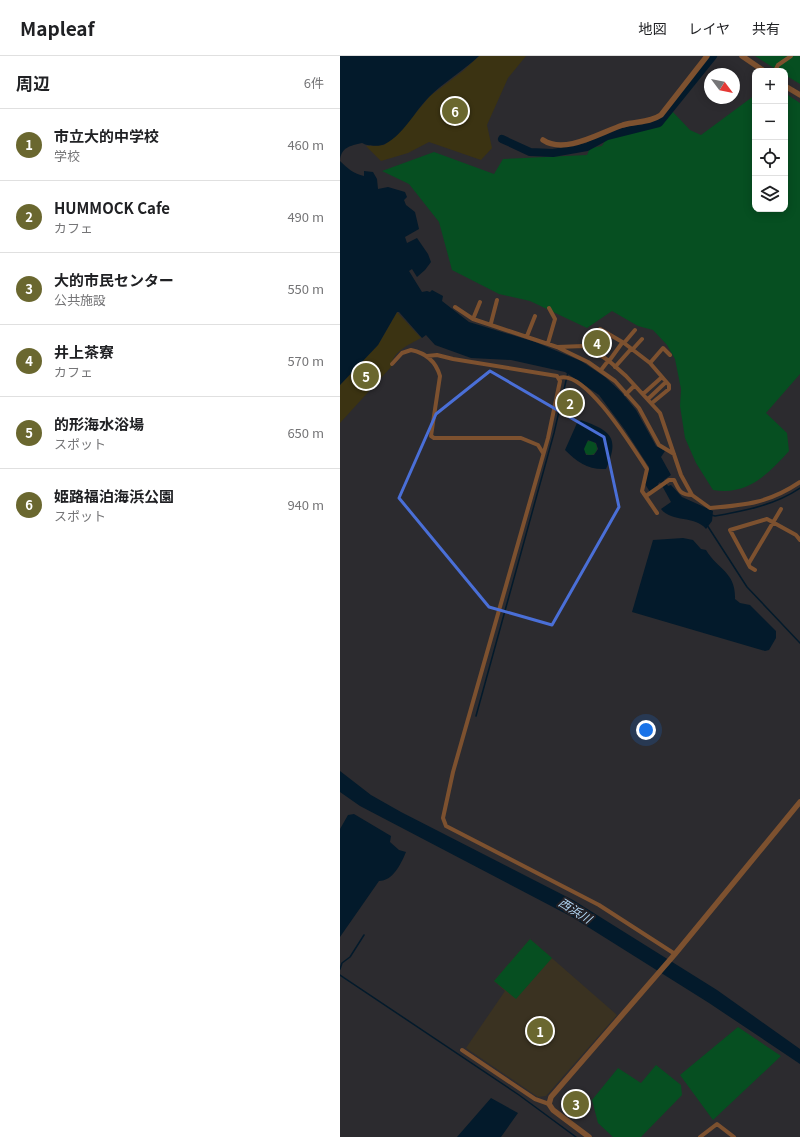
<!DOCTYPE html>
<html lang="ja">
<head>
<meta charset="utf-8">
<style>
	:root { --surface:#fff; --page:#f6f6f6; --text:#202124; --muted:#757577; --line:#e0e0e0; --accent:#6a672f }
	body { margin:0; font-family:Georgia,"Noto Sans JP",serif; background:var(--page); color:var(--text) }
	.controls { position:absolute; right:12px; top:12px; display:grid; overflow:hidden; border-radius:8px; box-shadow:0 2px 10px #0003 }
	.controls button { width:36px; height:36px; display:grid; place-items:center; padding:0; border:0; border-bottom:1px solid var(--line); background:var(--surface); color:var(--text); font:20px sans-serif }
	.compass { position:absolute; left:364px; top:12px; width:36px; height:36px; border-radius:50%; background:var(--surface); box-shadow:0 2px 10px #0003; rotate:122deg }
	.you { position:absolute; left:306px; top:674px; width:14px; height:14px; margin:-10px; border:3px solid #fff; border-radius:50%; background:#1a73e8; box-shadow:0 0 0 6px #1a73e833 }
	.badge { display:grid; place-items:center; width:26px; height:26px; border-radius:50%; background:var(--accent); color:#fff; font-size:13px; font-weight:700 }
	.pin { position:absolute; translate:-50% -50%; border:2px solid #fff; box-shadow:0 1px 4px #0006 }
	.list { margin:0; padding:0; list-style:none }
	h2 { display:flex; justify-content:space-between; align-items:center; height:52px; margin:0; padding:0 16px; font-size:17px }
	h2 small { font-size:13px; font-weight:400; color:var(--muted) }
	.list li { display:grid; grid-template-columns:26px 1fr auto; gap:12px; align-items:center; box-sizing:border-box; height:72px; padding:0 16px; border-top:1px solid var(--line) }
	.list b { display:block; font-size:15px; white-space:nowrap }
	.list p { margin:0; font-size:13px; white-space:nowrap; color:var(--muted) }
	.list em { font-size:13px; font-style:normal; color:var(--muted) }
	.icon { flex:none; width:22px; height:22px; fill:none; stroke:currentColor; stroke-width:2; stroke-linecap:round; stroke-linejoin:round }
	.map { position:relative; flex:none; width:460px; height:1081px; overflow:hidden }
	header { display:flex; align-items:center; gap:24px; box-sizing:border-box; height:56px; padding:0 20px; background:var(--surface); border-bottom:1px solid var(--line) }
	header strong { font-size:19px }
	nav { display:flex; gap:22px; margin-inline-start:auto; font-size:14px }
	main { display:flex }
	aside { flex:1; background:var(--surface) }
	.map>svg:first-child { display:block }
</style>
</head>
<body>
<header>
<strong>Mapleaf</strong>
<nav><a>地図</a><a>レイヤ</a><a>共有</a></nav>
</header>
<main>
<aside>
<h2>周辺<small>6件</small></h2>
<ul class="list">
<li><span class="badge">1</span><div><b>市立大的中学校</b><p>学校</p></div><em>460 m</em></li>
<li><span class="badge">2</span><div><b>HUMMOCK Cafe</b><p>カフェ</p></div><em>490 m</em></li>
<li><span class="badge">3</span><div><b>大的市民センター</b><p>公共施設</p></div><em>550 m</em></li>
<li><span class="badge">4</span><div><b>井上茶寮</b><p>カフェ</p></div><em>570 m</em></li>
<li><span class="badge">5</span><div><b>的形海水浴場</b><p>スポット</p></div><em>650 m</em></li>
<li><span class="badge">6</span><div><b>姫路福泊海浜公園</b><p>スポット</p></div><em>940 m</em></li>
</ul>
</aside>
<div class="map">
<svg width="460" height="1081" viewBox="0 0 460 1081">
	<rect width="100%" height="100%" fill="#2c2b2f"/>
	<!-- education -->
	<path fill="#3a3221" d="M 190,883 L 277,959 L 206,1040 L 198,1041 L 126,992 L 165,935 L 154,925 Z"/>
	<!-- green -->
	<path fill="#064f21" d="M 415,0 L 460,0 L 460,28 L 445,19 L 445,15 L 439,15 Z
		M 445,37 L 460,47 L 460,318 L 426,357 L 447,377 L 449,395 C 428,418 408,440 373,434 L 356,407 L 345,382 L 340,350 L 341,333 L 335,303 L 327,289 L 313,274 L 298,270 L 272,255 L 247,272 L 190,245 L 159,238 L 112,214 L 99,166 L 69,128 L 42,115 L 94,96 L 154,118 L 163,103 L 247,99 L 250,92 L 262,90 C 267,79 280,77 291,77 L 292,75 C 312,74 318,72 332,55 L 350,74 L 361,79 L 415,39 L 415,153 L 445,153 Z
		M243 392a7 7 0 1 1 14 0a7 7 0 1 1-14 0Z
		M 190,883 L 212,902 L 176,943 L 154,925 Z
		M 398,971 L 441,1000 L 373,1064 L 340,1019 Z
		M 316,1009 L 341,1029 L 342,1039 L 301,1081 L 273,1081 L 258,1067 L 252,1044 L 278,1012 L 301,1027 Z"/>
	<!-- sand -->
	<path fill="#3b3312" d="M 139,0 L 186,0 L 168,22 L 147,69 L 152,92 L 141,104 L 89,86 L 68,97 L 41,105 L 26,90 L 44,89 L 57,79 L 90,40 L 123,15 Z
		M 57,256 L 81,282 C 68,289 52,296 51,311 L 0,367 L 0,329 L 38,289 Z"/>
	<!-- water -->
	<path fill="#031a2b" fill-rule="evenodd" d="M 0,0 L 139,0 C 124,14 104,26 89,41 C 75,55 64,78 45,88 C 40,91 27,90 22,87 C 10,90 1,91 0,105 C 7,112 14,118 24,120 L 24,115 L 33,116 L 37,123 L 38,133 L 48,131 L 65,136 L 67,141 L 64,144 L 66,149 L 75,156 L 79,173 L 65,181 L 67,187 L 77,182 L 88,198 L 91,206 L 85,214 L 77,221 L 72,213 L 69,215 L 82,236 L 87,235 L 90,236 L 92,234 L 103,240 L 102,245 L 129,266 L 195,286 L 241,305 L 265,321 L 281,336 L 296,354 L 316,390 L 325,395 L 321,401 L 331,419 L 324,424 L 328,430 L 331,429 L 342,441 L 373,455 L 372,465 L 366,473 C 355,459 332,467 321,453 L 331,446 L 320,426 L 318,428 L 319,430 L 310,436 L 305,428 L 309,411 L 285,374 L 259,339 L 225,316 L 171,304 L 131,302 L 95,289 L 86,279 L 82,282 L 59,256 L 57,256 L 38,289 L 0,329 Z
		M 241,364 C 271,375 280,381 266,413 C 248,414 237,406 225,394 L 237,367 ZM 248,384 L 256,387 L 258,393 L 254,399 L 246,399 L 244,393 Z
		M 343,482 L 353,484 L 361,493 L 366,494 C 378,514 396,516 395,543 L 400,547 L 410,549 L 436,575 L 436,582 L 429,594 L 425,595 L 292,556 L 313,484 Z
		M 0,715 L 31,739 L 61,756 L 233,844 L 377,934 L 460,993 L 460,1008 L 369,947 L 232,861 L 20,750 L 0,736 Z
		M 14,758 L 51,780 L 50,786 L 59,794 L 66,796 C 61,808 53,825 39,825 L 0,881 L 0,773 L 8,759 Z
		M 151,1042 L 178,1057 L 161,1081 L 117,1081 Z"/>
	<g fill="none" stroke-linecap="round" stroke-linejoin="round">
		<!-- stream -->
		<path stroke="#031a2b" stroke-width="1.5" d="M 371,459 L 375,460 C 404,455 435,449 460,432
			M 367,469 L 407,531 L 460,587
			M 136,660 L 214,377 L 228,316
			M 0,913 L 2,907 L 10,901 L 24,879
			M 0,919 L 179,1039 L 236,1081"/>
		<!-- river -->
		<path stroke="#031a2b" stroke-width="8" d="M 162,83 L 190,96 L 213,97 L 247,91 L 267,80 L 319,67 L 373,0"/>
		<!-- minor -->
		<path stroke="#7d512f" stroke-width="4" d="M 435,15 L 438,9 L 451,0
			M 115,251 L 133,263 L 217,291 L 244,290 L 250,292 L 269,305 L 286,320 L 320,357 L 341,419 L 352,439 L 370,452 C 406,449 429,447 460,426
			M 133,263 L 140,246
			M 151,267 L 157,244
			M 187,280 L 195,260
			M 208,287 L 215,263 L 209,252
			M 284,287 L 295,274
			M 219,292 L 248,306 L 275,325 L 299,352 L 319,389 L 334,398
			M 250,292 L 260,273 L 284,287 L 310,307 L 329,329 L 329,333 L 312,347
			M 292,294 L 302,283
			M 87,300 L 97,299 L 113,303 L 217,320 L 220,325 L 208,382 L 113,716 L 103,762 L 106,770 L 259,849 L 335,898
			M 269,305 L 282,287
			M 310,307 L 323,292 L 330,299
			M 52,308 L 62,297 L 71,294 C 86,297 96,306 100,320 L 91,380 L 94,382 L 181,382 L 198,389 L 203,397
			M 275,311 L 291,293
			M 261,314 L 268,305
			M 219,322 C 245,312 295,395 307,413 L 302,435 L 317,457
			M 286,338 L 294,330
			M 303,338 L 322,321
			M 308,343 L 326,326
			M 306,440 L 329,424 L 334,424 C 339,434 340,439 352,439
			M 409,507 L 441,453
			M 415,514 L 410,511 L 390,474 L 427,463 L 456,479 L 460,484
			M 122,994 L 195,1043 L 209,1048
			M 360,1081 L 377,1068 L 394,1081"/>
		<!-- tertiary -->
		<path stroke="#7d512f" stroke-width="5.5" d="M 402,0 L 424,15
			M 445,30 L 460,39
			M 203,84 C 225,99 261,76 283,69 C 297,65 309,67 321,59 L 367,0
			M 249,1081 L 213,1054 L 209,1048 L 211,1041 L 335,898 L 460,746"/>
	</g>
	<!-- marked area -->
	<path fill="none" stroke="#4a6fd7" stroke-width="3" stroke-linejoin="round" d="M 150,315 L 264,381 L 279,451 L 212,569 L 149,551 L 59,442 L 96,358 Z"/>
	<g text-anchor="middle" stroke-width="4" stroke-linejoin="round" paint-order="stroke">
		<!-- water labels -->
		<g font-size="12" font-style="italic" fill="#b2d6f3" stroke="#222126">
			<text transform="translate(235 855) rotate(32)" y="4">西浜川</text>
		</g>
	</g>
</svg>
<div class="controls">
<button>+</button>
<button>−</button>
<button><svg class="icon" aria-label="locate" viewBox="0 0 24 24"><circle cx="12" cy="12" r="6"/><path d="M12 2v4M12 18v4M2 12h4M18 12h4"/></svg></button>
<button><svg class="icon" aria-label="layers" viewBox="0 0 24 24"><path d="M12 4l9 5-9 5-9-5zM3 14l9 5 9-5"/></svg></button>
</div>
<svg class="compass" viewBox="-18 -18 36 36"><path d="M0-13l5 13h-10z" fill="#e53935"/><path d="M0 13l5-13h-10z" fill="#757577"/></svg>
<div class="you"></div>
<div class="pin badge" style="left:200px;top:975px">1</div>
<div class="pin badge" style="left:230px;top:347px">2</div>
<div class="pin badge" style="left:236px;top:1048px">3</div>
<div class="pin badge" style="left:257px;top:287px">4</div>
<div class="pin badge" style="left:26px;top:320px">5</div>
<div class="pin badge" style="left:115px;top:55px">6</div>
</div>
</main>
</body>
</html>
